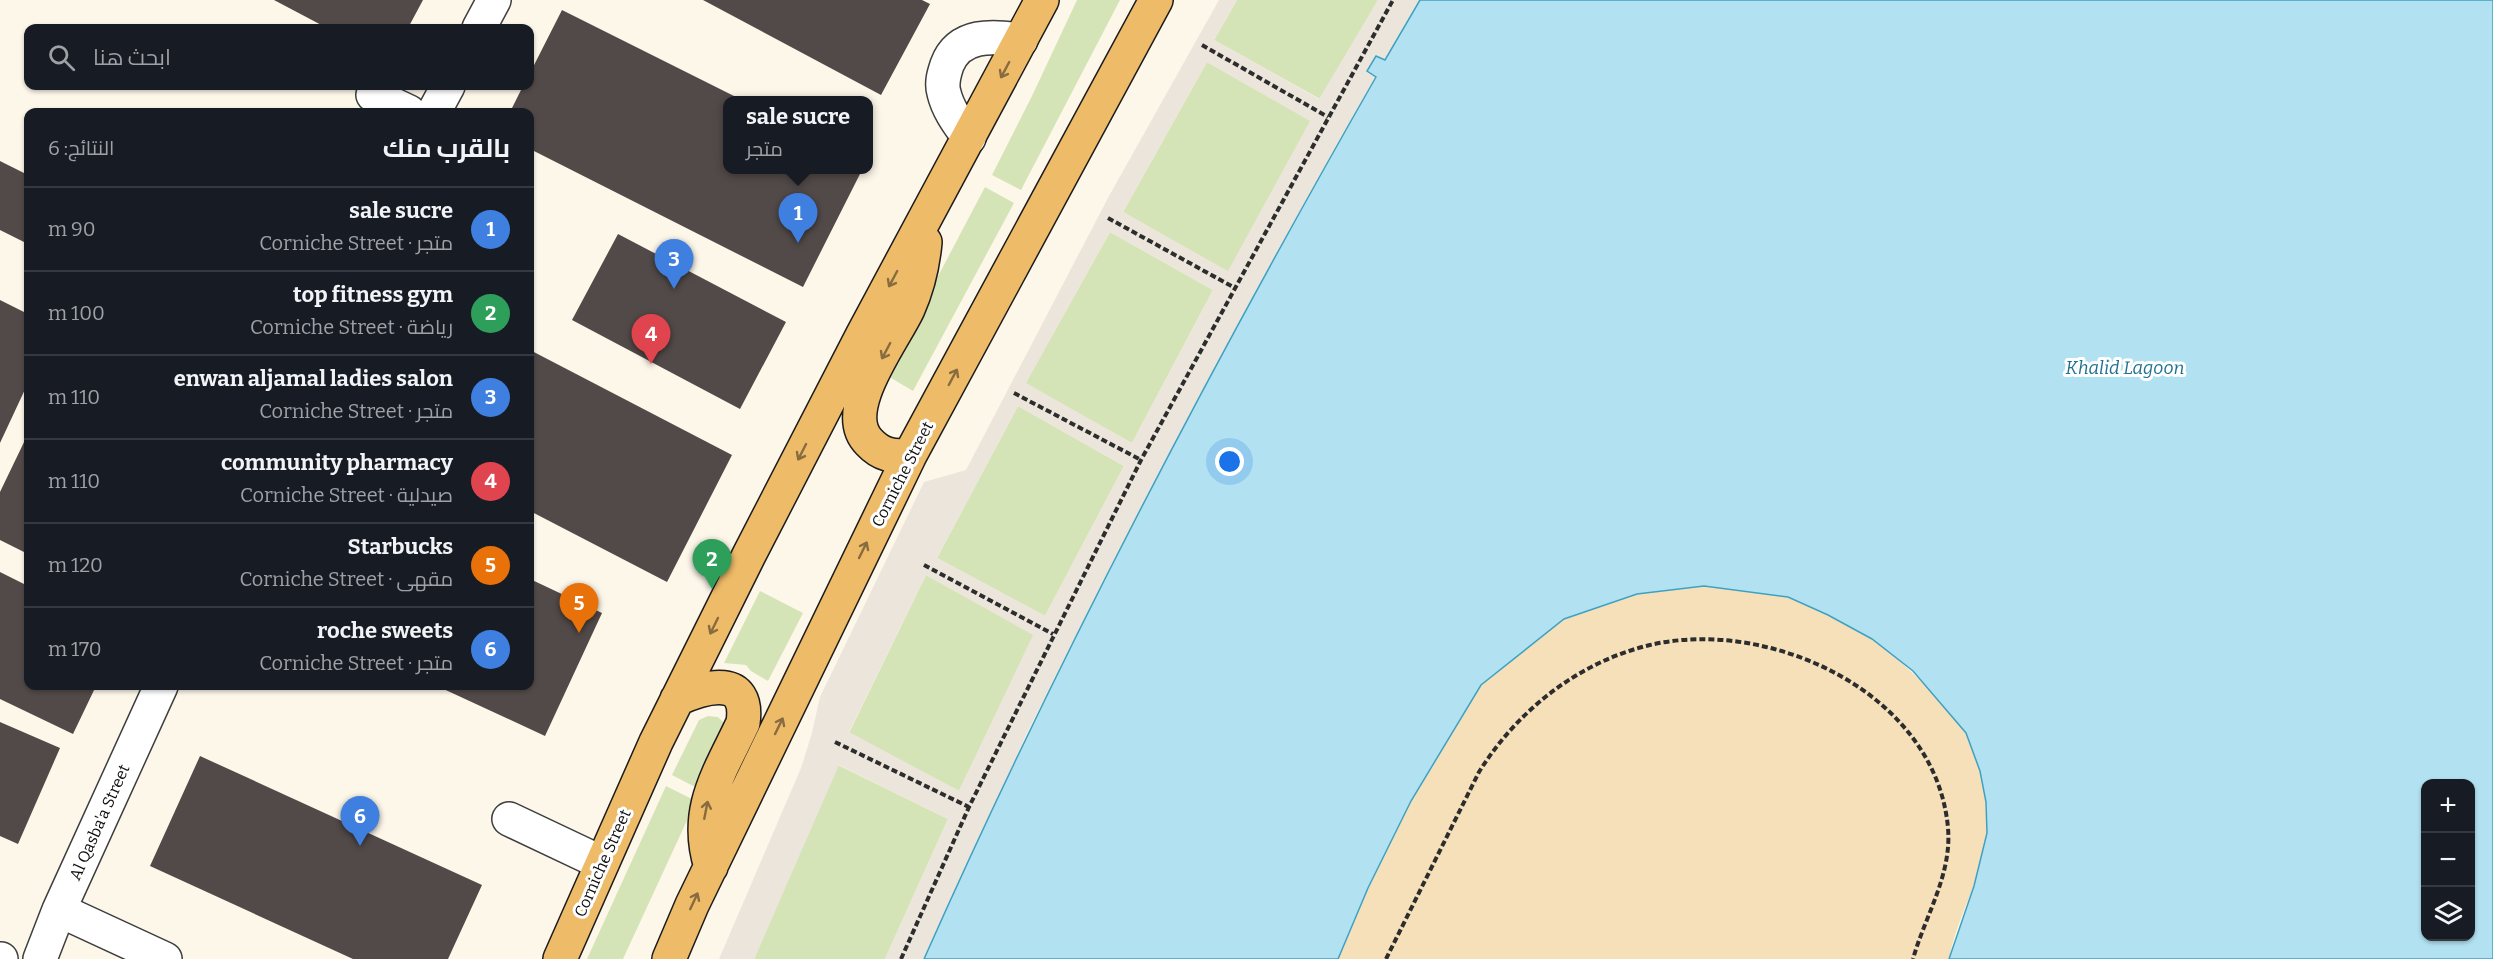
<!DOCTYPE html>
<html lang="ar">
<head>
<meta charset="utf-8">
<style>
	:root { --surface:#171b24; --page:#20242c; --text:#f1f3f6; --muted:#9ea1a6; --line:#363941; --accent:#0b8043 }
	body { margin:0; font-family:Bitter,Cairo,serif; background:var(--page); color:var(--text); direction:rtl }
	.controls { position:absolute; right:18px; bottom:18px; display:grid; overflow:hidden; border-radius:12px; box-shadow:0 2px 4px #0004 }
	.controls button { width:54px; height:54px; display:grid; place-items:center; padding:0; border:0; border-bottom:2px solid var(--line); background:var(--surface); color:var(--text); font:30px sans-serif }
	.you { position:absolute; left:1230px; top:462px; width:21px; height:21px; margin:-15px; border:4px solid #fff; border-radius:50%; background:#1a73e8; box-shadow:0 0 0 9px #1a73e833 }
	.badge { display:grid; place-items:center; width:39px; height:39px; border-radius:50%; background:var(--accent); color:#fff; font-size:20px; font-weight:700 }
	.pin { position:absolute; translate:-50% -50px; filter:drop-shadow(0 2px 3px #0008) }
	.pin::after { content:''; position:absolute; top:32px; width:21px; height:18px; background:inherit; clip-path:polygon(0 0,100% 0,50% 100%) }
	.popup { position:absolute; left:723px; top:96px; width:150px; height:78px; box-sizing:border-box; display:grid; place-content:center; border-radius:12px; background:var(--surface); filter:drop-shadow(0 2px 4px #0005); font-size:20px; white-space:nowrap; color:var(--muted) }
	.popup b { font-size:22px; color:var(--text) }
	.popup::after { content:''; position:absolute; left:50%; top:100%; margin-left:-12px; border:12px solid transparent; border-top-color:var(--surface) }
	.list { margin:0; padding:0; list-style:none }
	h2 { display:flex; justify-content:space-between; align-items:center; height:78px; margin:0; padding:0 24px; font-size:26px }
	h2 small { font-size:20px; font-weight:400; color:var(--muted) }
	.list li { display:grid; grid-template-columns:39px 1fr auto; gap:18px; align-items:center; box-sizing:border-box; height:84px; padding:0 24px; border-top:2px solid var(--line) }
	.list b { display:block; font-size:22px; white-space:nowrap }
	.list p { margin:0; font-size:20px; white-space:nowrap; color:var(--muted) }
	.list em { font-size:20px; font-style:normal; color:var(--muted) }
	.icon { flex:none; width:33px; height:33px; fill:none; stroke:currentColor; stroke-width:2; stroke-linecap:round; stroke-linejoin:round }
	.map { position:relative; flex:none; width:2493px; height:959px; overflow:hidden; direction:ltr }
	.search { position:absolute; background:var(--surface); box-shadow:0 2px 4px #0004; left:24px; top:24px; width:510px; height:66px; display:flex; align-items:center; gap:15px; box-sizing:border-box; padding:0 21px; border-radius:12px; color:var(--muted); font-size:22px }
	.panel { position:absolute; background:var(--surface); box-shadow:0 2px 4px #0004; left:24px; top:108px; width:510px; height:582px; border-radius:12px; direction:rtl }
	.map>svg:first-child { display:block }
</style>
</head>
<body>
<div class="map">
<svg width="2493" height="959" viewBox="0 0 2493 959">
	<rect width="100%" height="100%" fill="#fdf7ea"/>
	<!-- green -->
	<path fill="#d5e4b7" d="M 1077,0 L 1120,0 L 1021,190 L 992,175 L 1032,96 Z
		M 1237,0 L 1378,0 L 1320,99 L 1214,40 Z
		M 1207,62 L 1311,121 L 1228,272 L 1123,212 Z
		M 985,187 L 1014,203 L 913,391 L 886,375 Z
		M 1110,232 L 1213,290 L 1132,443 L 1025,384 Z
		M 1018,406 L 1124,466 L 1045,616 L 937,558 Z
		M 926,575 L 1034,635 L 959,791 L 849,733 Z
		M 760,591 L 803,613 L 768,681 L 751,671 L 746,665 L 724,663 Z
		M 708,716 L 718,717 L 725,724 L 699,789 L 672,775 L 699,720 Z
		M 838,765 L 948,819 L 885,959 L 754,959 Z
		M 666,786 L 696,801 L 623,959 L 587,959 Z"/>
	<!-- sand -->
	<path fill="#f6e0ba" d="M 1704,586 C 1731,589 1763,589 1790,598 C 1852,620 1902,656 1944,707 C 1952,715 1962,725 1967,735 C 1980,764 1989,801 1987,833 C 1983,877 1957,916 1949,959 L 1338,959 L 1368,888 L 1411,801 L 1481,685 L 1564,619 L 1637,594 Z"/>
	<!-- plaza -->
	<path fill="#ece5db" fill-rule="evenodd" d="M 1219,0 L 1237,0 L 1214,40 L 1319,99 L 1378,0 L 1420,0 L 1384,61 L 1376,56 L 1367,71 L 1376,76 L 1198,400 L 1111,565 L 1027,733 L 924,959 L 885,959 L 948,819 L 839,765 L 754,959 L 719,959 L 801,768 L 812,733 L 820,697 L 924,482 L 966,470 L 1109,196 ZM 1207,62 L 1310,121 L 1228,271 L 1123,212 ZM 1110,232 L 1213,290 L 1132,443 L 1026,383 ZM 1018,406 L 1124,466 L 1045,616 L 937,558 ZM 926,575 L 1033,635 L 959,791 L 849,732 Z"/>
	<!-- water -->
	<path fill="#b2e2f1" stroke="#3fa1c2" stroke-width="1.5" fill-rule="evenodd" d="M 1420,0 L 2493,0 L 2493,959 L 1949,959 L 1974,886 L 1987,833 L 1986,802 L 1980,771 L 1966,733 L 1913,671 L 1872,639 L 1828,615 L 1788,597 L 1704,586 L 1637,594 L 1564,619 L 1481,685 L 1411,801 L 1368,888 L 1338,959 L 924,959 C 1058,657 1212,364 1376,77 L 1367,71 L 1376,56 L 1385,60 ZM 2426,784 L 2470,784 L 2470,936 L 2426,936 Z"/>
	<!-- building -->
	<path fill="#524a48" d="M 274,0 L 423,0 L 408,28 L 327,28 Z
		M 703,0 L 922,0 L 930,4 L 881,95 Z
		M 562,10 L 742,100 L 728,100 L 728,170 L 862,170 L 803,287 L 530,149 L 530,112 L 510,112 L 523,86 L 530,86 L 530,73 Z
		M 0,161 L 28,175 L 28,244 L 0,230 Z
		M 618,234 L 786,322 L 740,409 L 572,320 Z
		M 0,300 L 28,314 L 28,383 L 0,443 Z
		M 530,350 L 732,455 L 667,582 L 530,511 Z
		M 26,438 L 28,439 L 28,554 L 0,540 L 0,492 Z
		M 0,572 L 28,586 L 28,686 L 96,686 L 73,734 L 0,699 Z
		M 530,579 L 602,613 L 545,736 L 437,686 L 530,686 Z
		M 0,722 L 60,748 L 18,844 L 0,836 Z
		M 200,756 L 482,885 L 448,959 L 353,959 L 150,866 Z"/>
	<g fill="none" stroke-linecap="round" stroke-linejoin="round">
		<!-- minor casing -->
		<g stroke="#3e3e3e" stroke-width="36">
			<path id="minor" d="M 479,28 L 494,0
				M 373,95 L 409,112
				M 434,112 L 448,86
				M 969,138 C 959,124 948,110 944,93 C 941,83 944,74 947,65 C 959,33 993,36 1021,40
				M 509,819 L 602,863
				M 59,910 L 165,959
				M 0,959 L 1,959
				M 40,959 L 59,910 L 161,686"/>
		</g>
		<!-- major casing -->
		<g stroke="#1c1c1c" stroke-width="36">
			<path id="major" d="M 910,455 C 893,457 881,455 869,442 C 838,411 893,341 908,309 C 917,289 923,264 925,242
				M 677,699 C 706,686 750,674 743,723 C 719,774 693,810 711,867
				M 560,959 L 656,742 L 749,555 L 863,334 L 1042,0
				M 669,959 L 692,905 L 910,455 L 1156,0"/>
		</g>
		<!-- path -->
		<path stroke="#2d2d2d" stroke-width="4" stroke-dasharray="6 3" stroke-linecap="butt" d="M 1202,45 L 1328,117
			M 1108,218 L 1235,288
			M 1014,393 L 1141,460
			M 924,565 L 1053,634
			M 835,742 L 969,807
			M 901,959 L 969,807 L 1141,460 L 1393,0
			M 1386,959 L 1479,772 C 1517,711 1578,662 1650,645 C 1770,617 1936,693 1948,828 C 1952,875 1925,916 1913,959"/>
		<!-- minor -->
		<use href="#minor" stroke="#fff" stroke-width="33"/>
		<!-- major -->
		<use href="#major" stroke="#eebb69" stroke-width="33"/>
	</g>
	<!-- one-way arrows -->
	<defs><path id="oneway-shaft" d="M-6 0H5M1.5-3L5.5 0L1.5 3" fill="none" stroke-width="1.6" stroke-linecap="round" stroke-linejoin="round" transform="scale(1.5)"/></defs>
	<g stroke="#886c3f">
		<use href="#oneway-shaft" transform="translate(1005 70) rotate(118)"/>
		<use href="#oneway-shaft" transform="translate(893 279) rotate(118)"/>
		<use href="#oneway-shaft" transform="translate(886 351) rotate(118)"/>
		<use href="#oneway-shaft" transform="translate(953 377) rotate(-62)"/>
		<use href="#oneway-shaft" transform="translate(802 452) rotate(117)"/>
		<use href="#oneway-shaft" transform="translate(863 550) rotate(-64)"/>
		<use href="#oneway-shaft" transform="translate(714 626) rotate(116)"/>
		<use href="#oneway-shaft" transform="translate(779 726) rotate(-64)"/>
		<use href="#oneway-shaft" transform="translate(706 810) rotate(-79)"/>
		<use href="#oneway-shaft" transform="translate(694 901) rotate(-65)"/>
	</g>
	<g text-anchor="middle" stroke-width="6" stroke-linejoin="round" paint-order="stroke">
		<!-- street labels -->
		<g font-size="16" fill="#0b0b0b" stroke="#fff">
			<text transform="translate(902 474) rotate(-63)" y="6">Corniche Street</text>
			<text transform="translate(99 822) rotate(-66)" y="6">Al Qasba'a Street</text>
			<text transform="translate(602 863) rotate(-66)" y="6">Corniche Street</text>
		</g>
		<!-- water labels -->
		<g font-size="18" font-style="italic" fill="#1e7092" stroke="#fff">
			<text x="2125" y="374">Khalid Lagoon</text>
		</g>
	</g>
</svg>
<div class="controls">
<button>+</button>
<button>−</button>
<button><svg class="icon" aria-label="layers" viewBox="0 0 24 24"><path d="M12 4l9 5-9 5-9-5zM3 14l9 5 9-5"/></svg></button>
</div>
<div class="you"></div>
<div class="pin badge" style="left:798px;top:243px;background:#3f7fe0">1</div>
<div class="popup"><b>sale sucre</b>متجر</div>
<div class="pin badge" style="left:712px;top:589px;background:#2e9e5b">2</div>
<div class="pin badge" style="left:674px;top:289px;background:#3f7fe0">3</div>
<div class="pin badge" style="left:651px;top:364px;background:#e0444e">4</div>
<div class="pin badge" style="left:579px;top:633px;background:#e8710a">5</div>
<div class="pin badge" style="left:360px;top:846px;background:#3f7fe0">6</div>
<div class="search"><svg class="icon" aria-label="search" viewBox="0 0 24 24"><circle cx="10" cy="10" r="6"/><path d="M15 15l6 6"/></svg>ابحث هنا</div>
<section class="panel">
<h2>بالقرب منك<small>النتائج: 6</small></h2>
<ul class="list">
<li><span class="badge" style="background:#3f7fe0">1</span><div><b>sale sucre</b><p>متجر · Corniche Street</p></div><em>90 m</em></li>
<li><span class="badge" style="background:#2e9e5b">2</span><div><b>top fitness gym</b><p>رياضة · Corniche Street</p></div><em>100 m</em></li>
<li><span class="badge" style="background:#3f7fe0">3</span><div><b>enwan aljamal ladies salon</b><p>متجر · Corniche Street</p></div><em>110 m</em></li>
<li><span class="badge" style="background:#e0444e">4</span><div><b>community pharmacy</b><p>صيدلية · Corniche Street</p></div><em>110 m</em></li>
<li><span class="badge" style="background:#e8710a">5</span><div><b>Starbucks</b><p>مقهى · Corniche Street</p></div><em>120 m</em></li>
<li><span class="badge" style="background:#3f7fe0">6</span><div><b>roche sweets</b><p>متجر · Corniche Street</p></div><em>170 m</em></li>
</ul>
</section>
</div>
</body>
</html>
